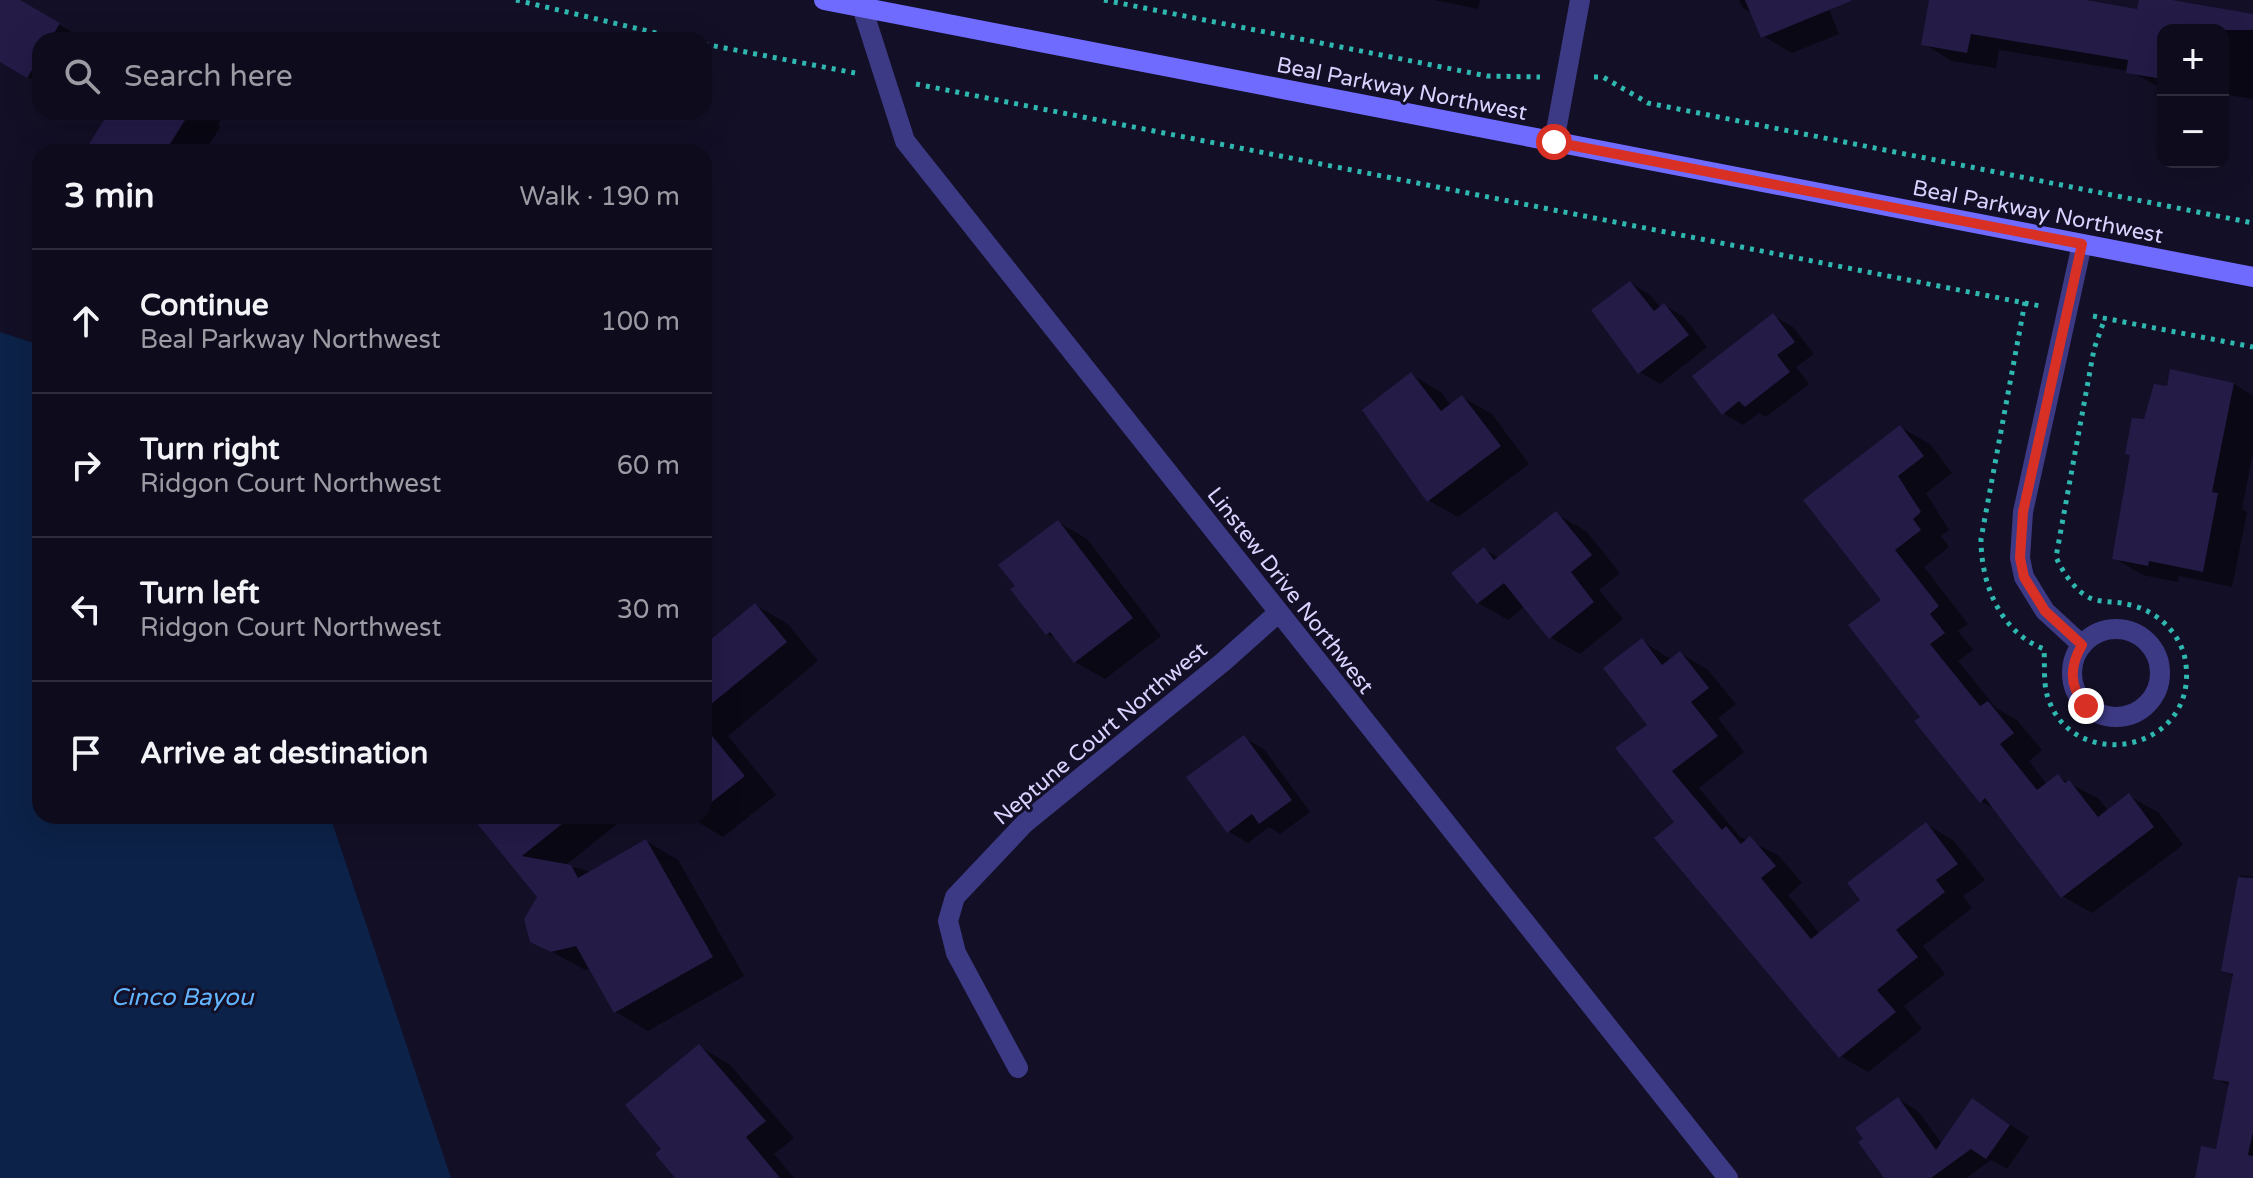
<!DOCTYPE html>
<html lang="en">
<head>
<meta charset="utf-8">
<style>
	:root { --surface:#0e0b1c; --page:#171425; --text:#f1f3f6; --muted:#9b9ba3; --line:#2e2b3b }
	body { margin:0; font-family:"Varela Round",sans-serif; background:var(--page); color:var(--text) }
	.controls { position:absolute; right:24px; top:24px; display:grid; overflow:hidden; border-radius:16px; box-shadow:0 8px 32px #0002 }
	.controls button { width:72px; height:72px; display:grid; place-items:center; padding:0; border:0; border-bottom:2px solid var(--line); background:var(--surface); color:var(--text); font:40px sans-serif }
	.stop { position:absolute; width:24px; height:24px; margin:-18px; border:6px solid #d93025; border-radius:50%; background:#fff }
	.stop.end { background:#d93025; border-color:#fff; box-shadow:0 2px 8px #0008 }
	.list { margin:0; padding:0; list-style:none }
	h2 { display:flex; justify-content:space-between; align-items:center; height:104px; margin:0; padding:0 32px; font-size:34px }
	h2 small { font-size:26px; font-weight:400; color:var(--muted) }
	.list li { display:grid; grid-template-columns:52px 1fr auto; gap:24px; align-items:center; box-sizing:border-box; height:144px; padding:0 32px; border-top:2px solid var(--line) }
	.list b { display:block; font-size:30px; white-space:nowrap }
	.list p { margin:0; font-size:26px; white-space:nowrap; color:var(--muted) }
	.list em { font-size:26px; font-style:normal; color:var(--muted) }
	.icon { flex:none; width:44px; height:44px; fill:none; stroke:currentColor; stroke-width:2; stroke-linecap:round; stroke-linejoin:round }
	.map { position:relative; flex:none; width:2253px; height:1178px; overflow:hidden }
	.search { position:absolute; background:var(--surface); box-shadow:0 8px 32px #0002; left:32px; top:32px; width:680px; height:88px; display:flex; align-items:center; gap:20px; box-sizing:border-box; padding:0 28px; border-radius:24px; color:var(--muted); font-size:30px }
	.panel { position:absolute; background:var(--surface); box-shadow:0 8px 32px #0002; left:32px; top:144px; width:680px; height:680px; border-radius:24px }
	.map>svg:first-child { display:block }
</style>
</head>
<body>
<div class="map">
<svg width="2253" height="1178" viewBox="0 0 2253 1178">
	<rect width="100%" height="100%" fill="#130f26"/>
	<!-- water -->
	<path fill="#0c2248" d="M 0,332 L 40,345 L 40,816 L 330,816 L 451,1178 L 0,1178 Z"/>
	<!-- shadow -->
	<path fill="#0007" d="M 0,0 L 18,0 L 85,40 L 40,40 L 40,84 L 0,60 Z
		M 1434,0 L 1480,0 L 1478,9 Z
		M 1739,0 L 1825,0 L 1839,34 L 1792,53 L 1763,36 L 1753,14 L 1742,7 Z
		M 1931,0 L 2075,0 L 2139,11 L 2141,0 L 2161,0 L 2253,22 L 2253,99 L 2223,94 L 2223,30 L 2163,30 L 2163,89 L 2129,71 L 1999,50 L 1996,68 L 1952,61 L 1924,44 Z
		M 111,112 L 217,112 L 222,117 L 218,124 L 220,127 L 205,152 L 99,152 Z
		M 1631,283 L 1650,295 L 1661,308 L 1664,305 L 1684,317 L 1707,347 L 1660,384 L 1640,372 Z
		M 1773,316 L 1793,327 L 1814,354 L 1796,367 L 1809,384 L 1766,417 L 1759,413 L 1743,425 L 1723,413 Z
		M 2171,372 L 2234,384 L 2253,396 L 2253,452 L 2242,509 L 2247,512 L 2232,587 L 2179,576 L 2178,582 L 2143,575 L 2114,558 L 2145,422 L 2168,389 Z
		M 1412,375 L 1441,392 L 1451,406 L 1462,397 L 1492,414 L 1529,464 L 1458,517 L 1428,500 Z
		M 1900,427 L 1930,444 L 1952,473 L 1926,493 L 1949,530 L 1941,536 L 1949,547 L 1924,567 L 1968,624 L 1958,631 L 1973,650 L 1958,661 L 1996,708 L 2017,720 L 2042,750 L 2029,761 L 2047,785 L 2058,777 L 2099,799 L 2109,812 L 2129,796 L 2159,813 L 2183,845 L 2092,913 L 2062,896 L 1998,811 L 1981,801 L 1922,717 L 1884,600 Z
		M 1556,514 L 1586,531 L 1620,573 L 1599,590 L 1623,619 L 1580,654 L 1550,637 L 1525,606 L 1508,620 L 1478,603 L 1484,549 L 1499,558 Z
		M 1058,522 L 1087,539 L 1161,636 L 1105,679 L 1075,662 L 1059,640 L 1047,634 Z
		M 755,605 L 788,624 L 818,661 L 728,736 L 776,795 L 723,837 L 688,816 L 704,816 L 704,647 Z
		M 1642,641 L 1672,660 L 1680,653 L 1708,670 L 1736,704 L 1718,718 L 1744,752 L 1699,788 L 1740,837 L 1778,855 L 1802,883 L 1788,895 L 1820,934 L 1863,900 L 1926,824 L 1954,841 L 1985,880 L 1963,896 L 1972,908 L 1923,946 L 1945,974 L 1904,1006 L 1922,1029 L 1868,1072 L 1840,1056 L 1676,823 L 1649,725 Z
		M 1244,738 L 1264,749 L 1310,812 L 1280,834 L 1269,827 L 1248,843 L 1228,831 Z
		M 474,816 L 627,816 L 566,865 L 592,872 L 646,841 L 678,860 L 744,976 L 648,1031 L 616,1012 L 591,968 L 585,970 L 532,941 L 539,897 Z
		M 2241,875 L 2253,877 L 2253,1178 L 2197,1178 L 2218,1151 L 2230,1086 L 2216,1078 L 2234,977 L 2223,970 Z
		M 700,1047 L 729,1064 L 794,1138 L 774,1154 L 794,1178 L 677,1178 L 664,1150 Z
		M 1898,1099 L 1918,1111 L 1942,1144 L 1972,1100 L 2029,1137 L 2007,1169 L 1991,1160 L 1966,1178 L 1887,1178 Z"/>
	<!-- building -->
	<path fill="#241b47" d="M 0,0 L 20,0 L 60,23 L 50,40 L 40,40 L 40,57 L 27,78 L 0,62 Z
		M 1745,0 L 1851,0 L 1851,1 L 1761,38 Z
		M 1929,0 L 2086,0 L 2137,9 L 2139,0 L 2172,0 L 2253,14 L 2253,30 L 2163,30 L 2163,79 L 2126,73 L 2128,60 L 1971,34 L 1967,53 L 1921,45 Z
		M 109,112 L 190,112 L 165,152 L 84,152 Z
		M 1630,281 L 1654,311 L 1664,303 L 1689,335 L 1638,374 L 1591,310 Z
		M 1773,313 L 1795,342 L 1777,355 L 1790,372 L 1745,407 L 1739,401 L 1722,415 L 1692,376 Z
		M 2170,369 L 2234,383 L 2212,492 L 2218,493 L 2203,572 L 2149,561 L 2148,566 L 2112,559 L 2130,455 L 2125,454 L 2132,418 L 2144,419 L 2154,384 L 2167,386 Z
		M 1411,372 L 1441,411 L 1462,395 L 1501,446 L 1427,502 L 1362,410 Z
		M 1900,425 L 1924,456 L 1898,476 L 1921,512 L 1913,519 L 1921,530 L 1895,550 L 1939,606 L 1930,614 L 1945,633 L 1930,644 L 1980,706 L 1988,701 L 2014,733 L 2000,744 L 2037,790 L 2058,774 L 2065,783 L 2069,780 L 2098,817 L 2129,793 L 2154,827 L 2061,898 L 1985,798 L 1980,803 L 1914,721 L 1920,717 L 1848,625 L 1881,600 L 1803,500 Z
		M 1556,511 L 1592,555 L 1571,572 L 1594,602 L 1549,639 L 1504,583 L 1477,604 L 1451,573 L 1484,547 L 1494,560 Z
		M 1058,520 L 1133,618 L 1074,663 L 1050,632 L 1046,635 L 1010,589 L 1015,586 L 998,565 Z
		M 755,603 L 787,642 L 704,710 L 704,645 Z
		M 1642,638 L 1662,665 L 1680,651 L 1709,688 L 1691,702 L 1718,736 L 1672,771 L 1722,830 L 1726,826 L 1741,844 L 1750,836 L 1776,866 L 1761,878 L 1811,939 L 1860,900 L 1847,883 L 1926,822 L 1958,864 L 1936,880 L 1945,892 L 1896,930 L 1918,957 L 1877,990 L 1896,1012 L 1839,1058 L 1654,838 L 1674,822 L 1615,748 L 1647,725 L 1603,668 Z
		M 704,726 L 745,776 L 704,808 Z
		M 1244,735 L 1292,800 L 1259,824 L 1252,814 L 1227,833 L 1186,777 Z
		M 471,816 L 572,816 L 522,856 L 571,865 L 578,878 L 646,839 L 713,957 L 614,1013 L 576,946 L 551,952 L 530,942 L 524,919 L 537,897 Z
		M 2238,877 L 2253,878 L 2253,1132 L 2248,1155 L 2253,1156 L 2253,1178 L 2195,1178 L 2201,1146 L 2216,1149 L 2229,1082 L 2213,1079 L 2233,974 L 2221,971 Z
		M 699,1044 L 766,1121 L 746,1137 L 780,1178 L 675,1178 L 655,1154 L 661,1149 L 625,1105 Z
		M 1898,1097 L 1936,1150 L 1972,1098 L 2010,1125 L 1986,1159 L 1971,1149 L 1931,1178 L 1884,1178 L 1858,1142 L 1863,1139 L 1855,1128 Z"/>
	<g fill="none" stroke-linecap="round" stroke-linejoin="round">
		<!-- path -->
		<path stroke="#2fb8b0" stroke-width="5" stroke-dasharray="4 6" stroke-linecap="butt" d="M 516,0 L 686,40
			M 1104,0 L 1487,76 L 1540,77
			M 704,44 L 855,73
			M 1594,77 L 1603,77 L 1648,103 L 2253,223
			M 916,84 L 2040,306
			M 2025,302 L 1981,539 C 1981,584 2000,632 2044,649 C 2045,664 2043,684 2048,698 C 2073,774 2196,753 2186,665 C 2183,634 2156,609 2126,604 C 2115,601 2101,603 2090,598 C 2075,591 2062,571 2056,557 L 2094,349 L 2105,318
			M 2093,316 L 2253,347"/>
		<!-- street -->
		<path stroke="#3d3a85" stroke-width="20" d="M 862,7 L 905,141 L 1728,1178
			M 1554,142 L 1580,0
			M2072 673a44 44 0 1 1 88 0a44 44 0 1 1-88 0Z
			M 2082,645 L 2045,611 L 2024,577 L 2020,558 L 2023,512 L 2082,244
			M 1018,1068 L 956,953 L 948,921 L 955,897 L 1025,823 L 1223,662 L 1278,613"/>
		<!-- secondary -->
		<path stroke="#6f6bff" stroke-width="20" d="M 824,0 L 2253,277"/>
	</g>
	<g fill="none" stroke-linecap="round" stroke-linejoin="round">
		<!-- route -->
		<path stroke="#d93025" stroke-width="10" d="M 1554,142 L 2082,244 L 2023,512 L 2020,558 L 2024,577 L 2045,611 L 2082,645 C 2069,667 2069,687 2086,706"/>
	</g>
	<g text-anchor="middle" stroke-width="6" stroke-linejoin="round" paint-order="stroke">
		<!-- street labels -->
		<g font-size="22" fill="#d9d4ff" stroke="#130f26">
			<text transform="translate(1402 88) rotate(11)" y="8">Beal Parkway Northwest</text>
			<text transform="translate(2038 211) rotate(11)" y="8">Beal Parkway Northwest</text>
			<text transform="translate(1291 590) rotate(52)" y="8">Linstew Drive Northwest</text>
			<text transform="translate(1100 733) rotate(-40)" y="8">Neptune Court Northwest</text>
		</g>
		<!-- water labels -->
		<g font-size="24" font-style="italic" fill="#62b6ff" stroke="#130f26">
			<text x="182" y="1005">Cinco Bayou</text>
		</g>
	</g>
</svg>
<div class="controls">
<button>+</button>
<button>−</button>
</div>
<div class="stop" style="left:1554px;top:142px"></div>
<div class="stop end" style="left:2086px;top:706px"></div>
<div class="search"><svg class="icon" aria-label="search" viewBox="0 0 24 24"><circle cx="10" cy="10" r="6"/><path d="M15 15l6 6"/></svg>Search here</div>
<section class="panel">
<h2>3 min<small>Walk · 190 m</small></h2>
<ul class="list">
<li><svg class="icon" aria-label="ahead" viewBox="0 0 24 24"><path d="M12 20V5M6 11l6-6 6 6"/></svg><div><b>Continue</b><p>Beal Parkway Northwest</p></div><em>100 m</em></li>
<li><svg class="icon" aria-label="right" viewBox="0 0 24 24"><path d="M7 20v-9h11M14 6l5 5-5 5"/></svg><div><b>Turn right</b><p>Ridgon Court Northwest</p></div><em>60 m</em></li>
<li><svg class="icon" aria-label="left" viewBox="0 0 24 24"><path d="M17 20v-9H6M10 6l-5 5 5 5"/></svg><div><b>Turn left</b><p>Ridgon Court Northwest</p></div><em>30 m</em></li>
<li><svg class="icon" aria-label="arrive" viewBox="0 0 24 24"><path d="M6 21V4h12l-3 4 3 4H6"/></svg><div><b>Arrive at destination</b></div></li>
</ul>
</section>
</div>
</body>
</html>
